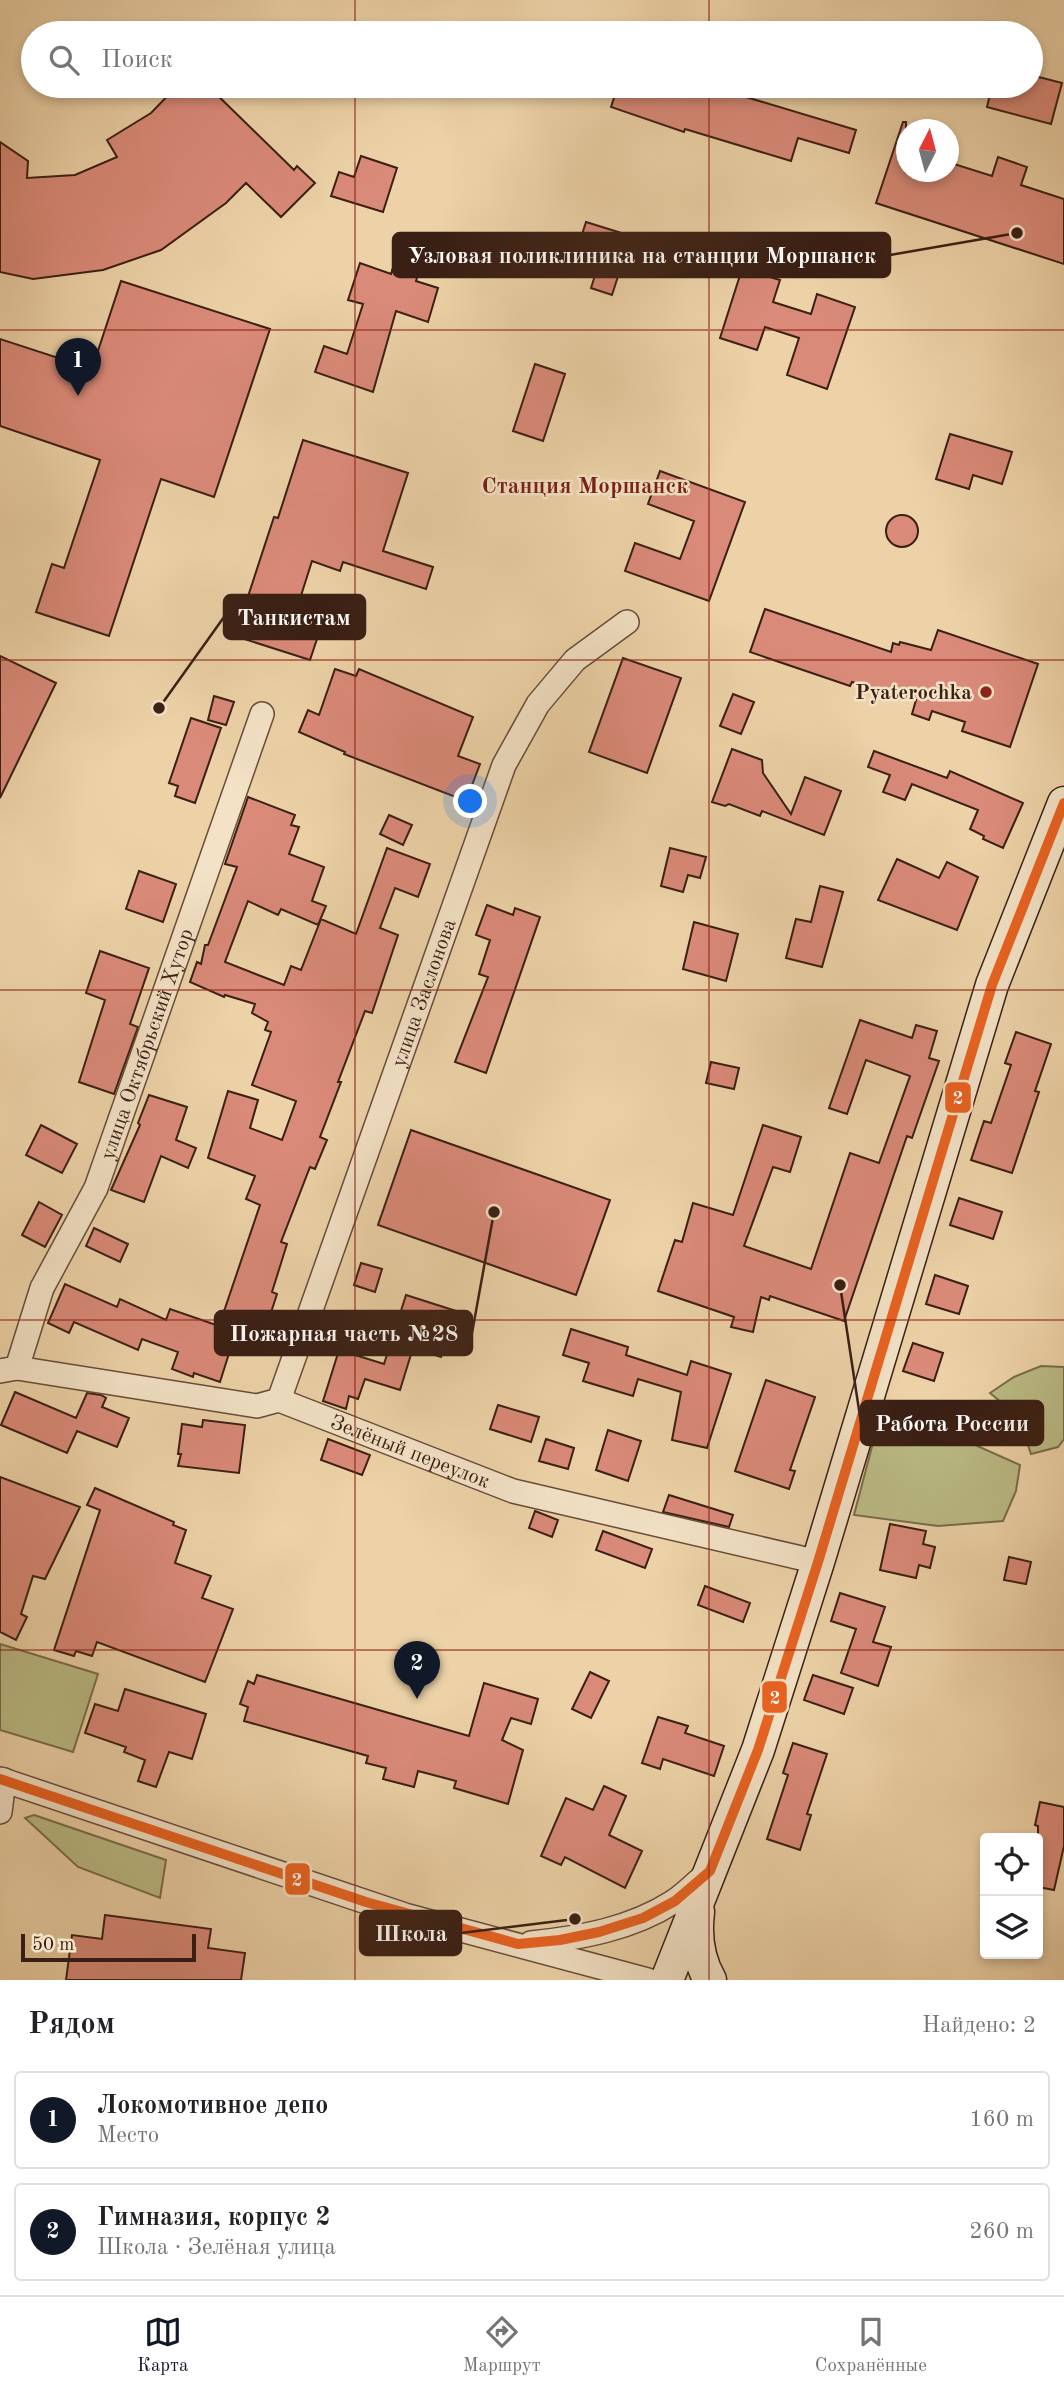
<!DOCTYPE html>
<html lang="ru">
<head>
<meta charset="utf-8">
<style>
	:root { --surface:#fff; --page:#f6f6f6; --text:#202124; --muted:#757577; --line:#e0e0e0; --accent:#111827 }
	body { margin:0; font-family:"Old Standard TT",serif; background:var(--page); color:var(--text) }
	.controls { position:absolute; right:21px; bottom:21px; display:grid; overflow:hidden; border-radius:7px; box-shadow:0 4px 10px #0003 }
	.controls button { width:63px; height:63px; display:grid; place-items:center; padding:0; border:0; border-bottom:2px solid var(--line); background:var(--surface); color:var(--text); font:35px sans-serif }
	.compass { position:absolute; left:896px; top:119px; width:63px; height:63px; border-radius:50%; background:var(--surface); box-shadow:0 4px 10px #0003; rotate:6deg }
	.scale { position:absolute; left:21px; bottom:18px; width:175px; box-sizing:border-box; padding-left:7px; border:4px solid #3a1f14; border-top:0; font-size:19px; line-height:24px; white-space:nowrap; color:#3a1f14; -webkit-text-stroke:5px #f3e2c6; paint-order:stroke }
	.you { position:absolute; left:471px; top:802px; width:24px; height:24px; margin:-18px; border:5px solid #fff; border-radius:50%; background:#1a73e8; box-shadow:0 0 0 10px #1a73e833 }
	.badge { display:grid; place-items:center; width:46px; height:46px; border-radius:50%; background:var(--accent); color:#fff; font-size:23px; font-weight:700 }
	.pin { position:absolute; translate:-50% -58px; filter:drop-shadow(0 2px 4px #0008) }
	.pin::after { content:''; position:absolute; top:37px; width:24px; height:21px; background:inherit; clip-path:polygon(0 0,100% 0,50% 100%) }
	.list { margin:0; padding:0; list-style:none }
	h2 { display:flex; justify-content:space-between; align-items:center; height:91px; margin:0; padding:0 28px; font-size:30px }
	h2 small { font-size:23px; font-weight:400; color:var(--muted) }
	.list li { display:grid; grid-template-columns:46px 1fr auto; gap:21px; align-items:center; box-sizing:border-box; height:98px; margin:0 14px 14px; padding:0 14px; border:2px solid var(--line); border-radius:7px }
	.list b { display:block; font-size:26px; white-space:nowrap }
	.list p { margin:0; font-size:23px; white-space:nowrap; color:var(--muted) }
	.list em { font-size:23px; font-style:normal; color:var(--muted) }
	.icon { flex:none; width:38px; height:38px; fill:none; stroke:currentColor; stroke-width:2; stroke-linecap:round; stroke-linejoin:round }
	.map { position:relative; flex:none; width:1064px; height:1980px; overflow:hidden }
	.search { position:absolute; background:var(--surface); box-shadow:0 4px 10px #0003; left:21px; right:21px; top:21px; height:77px; display:flex; align-items:center; gap:18px; box-sizing:border-box; padding:0 24px; border-radius:38px; color:var(--muted); font-size:26px }
	.sheet { height:315px; background:var(--surface) }
	nav { display:flex; justify-content:space-around; align-items:center; box-sizing:border-box; height:98px; border-top:2px solid var(--line); background:var(--surface); font-size:19px; color:var(--muted) }
	nav a { display:grid; justify-items:center; gap:4px }
	nav .on { color:var(--accent) }
	.map>svg:first-child { display:block }
</style>
</head>
<body>
<div class="map">
<svg width="1064" height="1980" viewBox="0 0 1064 1980">
	<rect width="100%" height="100%" fill="#edd2a7"/>
	<filter id="stains"><feTurbulence type="fractalNoise" baseFrequency=".00286" numOctaves="4"/><feColorMatrix values="0 0 0 0 .2 0 0 0 0 .09 0 0 0 0 .02 0 0 0 .5 -.17"/></filter>
	<radialGradient id="worn" r=".72"><stop offset=".6" stop-color="#630" stop-opacity="0"/><stop offset="1" stop-color="#630" stop-opacity=".3"/></radialGradient>
	<!-- green -->
	<path fill="#bbbb85" stroke="#7a6d4c" stroke-width="2" d="M 1041,1366 L 1064,1367 L 1064,1439 L 1058,1447 L 1031,1454 L 1018,1416 L 990,1393 L 1014,1377 Z
		M 908,1415 L 1020,1465 L 1016,1491 L 1003,1521 L 938,1526 L 854,1515 L 879,1420 Z
		M 0,1644 L 98,1674 L 73,1752 L 0,1730 Z
		M 34,1815 L 166,1860 L 160,1898 L 78,1867 L 25,1818 Z"/>
	<!-- building -->
	<path fill="#da8a79" stroke="#3a1f14" stroke-width="2" d="M 1031,75 L 1062,83 L 1051,124 L 987,107 L 992,86 L 1031,86 Z
		M 177,86 L 208,86 L 294,170 L 297,166 L 315,183 L 281,217 L 246,183 L 226,203 L 161,250 L 103,270 L 33,279 L 0,272 L 0,142 L 28,161 L 27,178 L 75,175 L 117,157 L 107,140 L 151,113 Z
		M 618,86 L 694,86 L 725,97 L 726,91 L 856,130 L 849,153 L 798,138 L 791,161 L 685,129 L 684,132 L 611,107 Z
		M 903,122 L 906,122 L 906,172 L 948,172 L 948,162 L 992,176 L 998,157 L 1027,167 L 1021,185 L 1064,199 L 1064,264 L 876,203 Z
		M 361,156 L 397,168 L 383,212 L 331,196 L 339,172 L 354,177 Z
		M 586,222 L 631,236 L 612,295 L 591,288 L 597,269 L 573,262 Z
		M 399,248 L 424,256 L 416,281 L 438,288 L 428,322 L 396,311 L 373,392 L 315,372 L 324,346 L 347,354 L 363,304 L 348,300 L 360,263 L 391,274 Z
		M 742,269 L 780,280 L 773,302 L 811,314 L 817,294 L 855,307 L 827,389 L 787,375 L 799,338 L 765,327 L 757,350 L 720,338 Z
		M 121,281 L 270,329 L 214,497 L 161,479 L 109,636 L 36,612 L 52,564 L 64,568 L 100,460 L 0,426 L 0,339 L 92,369 Z
		M 535,364 L 565,374 L 543,441 L 513,431 Z
		M 950,434 L 1012,452 L 1002,484 L 973,475 L 969,489 L 936,479 Z
		M 303,440 L 408,473 L 383,551 L 433,567 L 426,589 L 343,562 L 340,571 L 312,561 L 292,624 L 319,633 L 310,660 L 235,636 L 274,517 L 278,518 Z
		M 660,471 L 745,502 L 709,601 L 625,571 L 635,543 L 680,559 L 694,521 L 648,504 Z
		M886 531a16 16 0 1 1 32 0a16 16 0 1 1-32 0Z
		M 765,609 L 891,652 L 893,643 L 899,645 L 900,642 L 931,650 L 938,630 L 1038,664 L 1010,747 L 962,731 L 965,722 L 932,711 L 929,720 L 912,714 L 916,700 L 852,682 L 850,686 L 750,652 Z
		M 0,656 L 56,683 L 0,798 Z
		M 623,658 L 681,678 L 647,773 L 589,752 Z
		M 335,669 L 356,676 L 359,669 L 473,717 L 458,756 L 480,764 L 466,801 L 344,754 L 345,752 L 299,732 L 308,710 L 319,715 Z
		M 733,694 L 754,702 L 741,734 L 720,726 Z
		M 214,696 L 234,702 L 226,725 L 208,720 Z
		M 191,718 L 221,728 L 195,803 L 175,796 L 178,786 L 169,783 Z
		M 732,749 L 762,760 L 763,773 L 791,814 L 805,777 L 841,791 L 824,835 L 762,811 L 760,816 L 729,804 L 725,806 L 712,802 Z
		M 874,751 L 947,778 L 950,771 L 1023,803 L 1003,848 L 983,839 L 984,836 L 970,829 L 978,810 L 912,784 L 905,800 L 883,792 L 890,775 L 868,767 Z
		M 248,797 L 295,815 L 291,825 L 299,827 L 289,854 L 324,867 L 312,901 L 326,906 L 318,925 L 281,909 L 278,915 L 248,901 L 225,962 L 284,985 L 291,966 L 301,970 L 321,919 L 356,934 L 387,848 L 430,864 L 418,897 L 395,888 L 380,928 L 398,935 L 372,1013 L 365,1011 L 338,1082 L 341,1082 L 320,1137 L 327,1140 L 315,1169 L 310,1167 L 281,1242 L 287,1244 L 272,1292 L 277,1294 L 263,1337 L 237,1328 L 220,1382 L 194,1373 L 193,1377 L 172,1369 L 178,1352 L 142,1339 L 138,1350 L 74,1322 L 69,1333 L 48,1323 L 65,1284 L 117,1307 L 120,1299 L 166,1320 L 170,1309 L 219,1326 L 260,1205 L 246,1199 L 255,1176 L 208,1158 L 228,1091 L 258,1100 L 250,1128 L 282,1140 L 296,1101 L 252,1085 L 271,1032 L 265,1030 L 268,1022 L 252,1013 L 255,1004 L 225,995 L 224,997 L 190,982 L 197,962 L 201,964 L 205,945 L 208,945 L 237,867 L 225,864 Z
		M 389,815 L 412,825 L 403,845 L 380,834 Z
		M 670,848 L 706,857 L 700,878 L 688,875 L 683,892 L 661,886 Z
		M 897,859 L 939,878 L 947,862 L 978,877 L 957,930 L 878,900 Z
		M 139,871 L 176,884 L 163,922 L 126,909 Z
		M 820,886 L 843,892 L 822,967 L 786,958 L 796,919 L 811,922 Z
		M 487,905 L 513,915 L 515,908 L 540,917 L 486,1073 L 455,1062 L 488,977 L 479,974 L 490,940 L 476,935 Z
		M 694,922 L 738,934 L 726,981 L 683,969 Z
		M 100,951 L 149,968 L 130,1024 L 138,1027 L 114,1094 L 79,1082 L 105,1000 L 86,993 Z
		M 860,1020 L 912,1038 L 916,1025 L 937,1031 L 929,1058 L 939,1061 L 912,1138 L 907,1136 L 844,1321 L 770,1296 L 769,1300 L 761,1297 L 753,1332 L 731,1327 L 734,1317 L 658,1291 L 675,1240 L 682,1242 L 693,1203 L 733,1215 L 763,1125 L 801,1137 L 790,1172 L 773,1167 L 744,1246 L 811,1269 L 850,1153 L 879,1163 L 910,1076 L 866,1060 L 847,1114 L 829,1108 Z
		M 1016,1032 L 1051,1044 L 1035,1091 L 1039,1092 L 1012,1173 L 971,1160 L 984,1121 L 991,1123 L 1011,1065 L 1005,1063 Z
		M 711,1062 L 739,1068 L 734,1089 L 706,1083 Z
		M 149,1095 L 187,1107 L 176,1140 L 196,1148 L 188,1168 L 161,1156 L 144,1202 L 111,1190 L 140,1125 L 138,1123 Z
		M 41,1125 L 77,1144 L 62,1173 L 26,1155 Z
		M 411,1130 L 610,1200 L 576,1295 L 378,1225 Z
		M 959,1198 L 1002,1212 L 993,1239 L 950,1225 Z
		M 39,1202 L 62,1215 L 45,1247 L 22,1235 Z
		M 94,1228 L 128,1244 L 120,1262 L 86,1246 Z
		M 361,1263 L 382,1269 L 375,1292 L 354,1285 Z
		M 935,1275 L 968,1286 L 959,1314 L 926,1304 Z
		M 406,1295 L 456,1311 L 441,1357 L 413,1348 L 400,1390 L 365,1379 L 358,1399 L 349,1396 L 346,1409 L 323,1401 L 339,1350 L 384,1364 Z
		M 571,1329 L 628,1347 L 626,1355 L 687,1375 L 691,1361 L 731,1374 L 707,1448 L 672,1440 L 681,1392 L 638,1379 L 633,1396 L 583,1381 L 589,1363 L 563,1355 Z
		M 913,1343 L 943,1353 L 934,1381 L 903,1371 Z
		M 766,1380 L 815,1397 L 790,1470 L 795,1471 L 789,1489 L 735,1471 Z
		M 15,1392 L 76,1418 L 87,1393 L 101,1395 L 106,1398 L 102,1407 L 129,1418 L 117,1447 L 77,1431 L 67,1453 L 1,1425 Z
		M 498,1405 L 539,1417 L 531,1442 L 490,1429 Z
		M 203,1420 L 245,1425 L 239,1473 L 178,1466 L 181,1454 L 178,1454 L 182,1424 L 202,1427 Z
		M 608,1430 L 641,1441 L 628,1481 L 596,1470 Z
		M 328,1439 L 370,1455 L 362,1475 L 321,1460 Z
		M 546,1439 L 574,1448 L 568,1469 L 539,1461 Z
		M 0,1477 L 80,1507 L 45,1579 L 33,1576 L 21,1614 L 27,1617 L 16,1640 L 0,1632 Z
		M 95,1488 L 174,1522 L 173,1525 L 186,1530 L 175,1563 L 211,1576 L 202,1598 L 233,1609 L 205,1682 L 97,1642 L 92,1656 L 76,1651 L 74,1656 L 54,1650 L 100,1510 L 87,1505 Z
		M 669,1495 L 733,1515 L 729,1527 L 663,1512 Z
		M 535,1511 L 558,1520 L 552,1537 L 529,1528 Z
		M 890,1524 L 926,1531 L 923,1544 L 935,1547 L 930,1568 L 919,1565 L 916,1578 L 880,1570 Z
		M 603,1531 L 652,1549 L 645,1568 L 596,1550 Z
		M 1009,1557 L 1031,1562 L 1026,1584 L 1004,1580 Z
		M 705,1586 L 750,1603 L 743,1622 L 698,1605 Z
		M 840,1593 L 885,1607 L 873,1642 L 891,1647 L 878,1686 L 841,1673 L 856,1629 L 831,1621 Z
		M 590,1672 L 609,1681 L 591,1718 L 572,1709 Z
		M 257,1675 L 469,1736 L 484,1683 L 538,1699 L 531,1724 L 511,1718 L 502,1740 L 523,1750 L 508,1804 L 454,1788 L 456,1781 L 418,1771 L 414,1787 L 383,1779 L 386,1768 L 366,1763 L 368,1756 L 244,1721 L 248,1707 L 240,1704 L 248,1681 L 254,1684 Z
		M 813,1675 L 853,1688 L 844,1714 L 804,1700 Z
		M 125,1689 L 206,1714 L 192,1759 L 169,1752 L 156,1787 L 138,1781 L 145,1760 L 124,1752 L 126,1747 L 85,1733 L 95,1704 L 118,1711 Z
		M 658,1717 L 688,1726 L 685,1733 L 724,1746 L 714,1776 L 663,1759 L 660,1769 L 642,1763 Z
		M 793,1743 L 827,1754 L 807,1814 L 811,1815 L 800,1850 L 767,1839 L 788,1775 L 783,1773 Z
		M 604,1786 L 626,1796 L 609,1835 L 642,1851 L 625,1888 L 565,1857 L 561,1865 L 541,1856 L 566,1798 L 593,1810 Z
		M 1040,1802 L 1064,1807 L 1064,1846 L 1054,1890 L 1038,1887 L 1038,1826 L 1035,1825 Z
		M 105,1915 L 211,1929 L 208,1948 L 245,1953 L 241,1980 L 66,1980 L 72,1935 L 102,1939 Z"/>
	<g fill="none" stroke-linecap="round" stroke-linejoin="round">
		<!-- street casing -->
		<g stroke="#674c39" stroke-width="26">
			<g id="street">
				<path id="s1" d="M 17,1368 L 42,1288 L 96,1188 L 262,714"/>
				<path id="s2" d="M 0,1371 L 17,1368 L 257,1406 L 279,1400 L 513,1491 L 818,1562"/>
				<path id="s3" d="M 279,1400 L 504,765 L 538,704 L 575,660 L 627,622"/>
				<path d="M 0,1779 L 405,1915 L 648,1980"/>
				<path d="M 0,1812 L 4,1780"/>
				<path d="M 531,1943 C 580,1938 631,1929 673,1902 C 685,1894 696,1883 707,1873"/>
			</g>
		</g>
		<!-- secondary casing -->
		<g stroke="#3a1f14" stroke-width="35">
			<path id="secondary" d="M 698,1912 C 695,1936 698,1959 710,1980
				M 667,1980 L 758,1750 L 818,1562 L 992,985 L 1064,803"/>
		</g>
		<!-- street -->
		<use href="#street" stroke="#f3e2c6" stroke-width="23"/>
		<!-- secondary -->
		<use href="#secondary" stroke="#f3e2c6" stroke-width="32"/>
		<!-- bus-1 casing -->
		<g stroke="#f3e2c6" stroke-width="16">
			<path id="bus-1" d="M 0,1779 L 366,1902 L 518,1944 L 560,1940 L 599,1932 L 643,1918 L 675,1901 L 710,1871 L 758,1750 L 818,1562 L 992,985 L 1064,803"/>
		</g>
		<!-- bus-1 -->
		<use href="#bus-1" stroke="#e96221" stroke-width="10"/>
	</g>
	<!-- grid -->
	<path fill="none" stroke="#8f2418" stroke-width="2" stroke-opacity="0.55" d="M 355,0 L 355,33M 709,0 L 709,33M 355,86 L 355,1980M 709,86 L 709,1980M 0,330 L 1064,330M 0,660 L 1064,660M 0,990 L 1064,990M 0,1320 L 1064,1320M 0,1650 L 1064,1650"/>
	<!-- markers -->
	<circle fill="#8f2418" stroke="#f3e2c6" stroke-width="2.5" cx="986" cy="692" r="7"/>
	<g text-anchor="middle" stroke-width="5" stroke-linejoin="round" paint-order="stroke">
		<!-- poi labels -->
		<g font-size="21" font-weight="bold" fill="#3a1f14" stroke="#f3e2c6" text-anchor="end">
			<text x="972" y="699">Pyaterochka</text>
		</g>
		<!-- street labels -->
		<g font-size="21" fill="#3a1f14" stroke="#f3e2c6">
			<text dy="7" stroke="none"><textPath href="#s3" startOffset="432">улица Заслонова</textPath></text>
			<text dy="7" stroke="none"><textPath href="#s1" startOffset="350">улица Октябрьский Хутор</textPath></text>
			<text dy="7" stroke="none"><textPath href="#s2" startOffset="424">Зелёный переулок</textPath></text>
		</g>
		<!-- neighbourhood labels -->
		<g font-size="23" font-weight="bold" fill="#7a1f14" stroke="#f3e2c6">
			<text x="585" y="493">Станция Моршанск</text>
		</g>
	</g>
	<!-- callouts -->
	<path fill="none" stroke="#3a1f14" stroke-width="2.5" d="M1017 233L890 255M159 708L224 617M494 1212L472 1333M840 1285L861 1423M575 1919L461 1933"/>
	<g fill="#3a1f14" stroke="#f3e2c6" stroke-width="2.5">
		<circle cx="1017" cy="233" r="7"/>
		<circle cx="159" cy="708" r="7"/>
		<circle cx="494" cy="1212" r="7"/>
		<circle cx="840" cy="1285" r="7"/>
		<circle cx="575" cy="1919" r="7"/>
	</g>
	<g fill="#3a1f14" stroke="#3a1f14" stroke-width="2.5">
		<rect x="393" y="233" width="497" height="44" rx="7"/>
		<rect x="224" y="595" width="141" height="44" rx="7"/>
		<rect x="215" y="1311" width="257" height="44" rx="7"/>
		<rect x="861" y="1401" width="182" height="44" rx="7"/>
		<rect x="360" y="1911" width="101" height="44" rx="7"/>
	</g>
	<g font-size="23" text-anchor="middle" font-weight="bold" fill="#fff">
		<text x="642" y="263">Узловая поликлиника на станции Моршанск</text>
		<text x="294" y="625">Танкистам</text>
		<text x="344" y="1341">Пожарная часть №28</text>
		<text x="952" y="1431">Работа России</text>
		<text x="411" y="1941">Школа</text>
	</g>
	<g stroke="#f3e2c6" stroke-width="2.5">
		<rect x="944" y="1081" width="28" height="33" rx="7" fill="#e96221"/>
		<rect x="761" y="1680" width="27" height="34" rx="7" fill="#e96221"/>
		<rect x="284" y="1862" width="27" height="34" rx="7" fill="#e96221"/>
	</g>
	<g font-size="19" text-anchor="middle" font-weight="bold" fill="#fff">
		<text x="958" y="1104">2</text>
		<text x="775" y="1704">2</text>
		<text x="297" y="1886">2</text>
	</g>
	<rect width="100%" height="100%" filter="url(#stains)"/>
	<rect width="100%" height="100%" fill="url(#worn)"/>
</svg>
<div class="controls">
<button><svg class="icon" aria-label="locate" viewBox="0 0 24 24"><circle cx="12" cy="12" r="6"/><path d="M12 2v4M12 18v4M2 12h4M18 12h4"/></svg></button>
<button><svg class="icon" aria-label="layers" viewBox="0 0 24 24"><path d="M12 4l9 5-9 5-9-5zM3 14l9 5 9-5"/></svg></button>
</div>
<svg class="compass" viewBox="-18 -18 36 36"><path d="M0-13l5 13h-10z" fill="#e53935"/><path d="M0 13l5-13h-10z" fill="#757577"/></svg>
<div class="scale">50 m</div>
<div class="you"></div>
<div class="pin badge" style="left:78px;top:396px">1</div>
<div class="pin badge" style="left:417px;top:1699px">2</div>
<div class="search"><svg class="icon" aria-label="search" viewBox="0 0 24 24"><circle cx="10" cy="10" r="6"/><path d="M15 15l6 6"/></svg>Поиск</div>
</div>
<section class="sheet">
<h2>Рядом<small>Найдено: 2</small></h2>
<ul class="list">
<li><span class="badge">1</span><div><b>Локомотивное депо</b><p>Место</p></div><em>160 m</em></li>
<li><span class="badge">2</span><div><b>Гимназия, корпус 2</b><p>Школа · Зелёная улица</p></div><em>260 m</em></li>
</ul>
</section>
<nav>
<a class="on"><svg class="icon" aria-label="map" viewBox="0 0 24 24"><path d="M3 6l6-2 6 2 6-2v14l-6 2-6-2-6 2zM9 4v14M15 6v14"/></svg>Карта</a>
<a><svg class="icon" aria-label="directions" viewBox="0 0 24 24"><path d="M12 3l9 9-9 9-9-9zM9 14v-3h6M13 9l2 2-2 2"/></svg>Маршрут</a>
<a><svg class="icon" aria-label="saved" viewBox="0 0 24 24"><path d="M7 4h10v16l-5-4-5 4z"/></svg>Сохранённые</a>
</nav>
</body>
</html>
